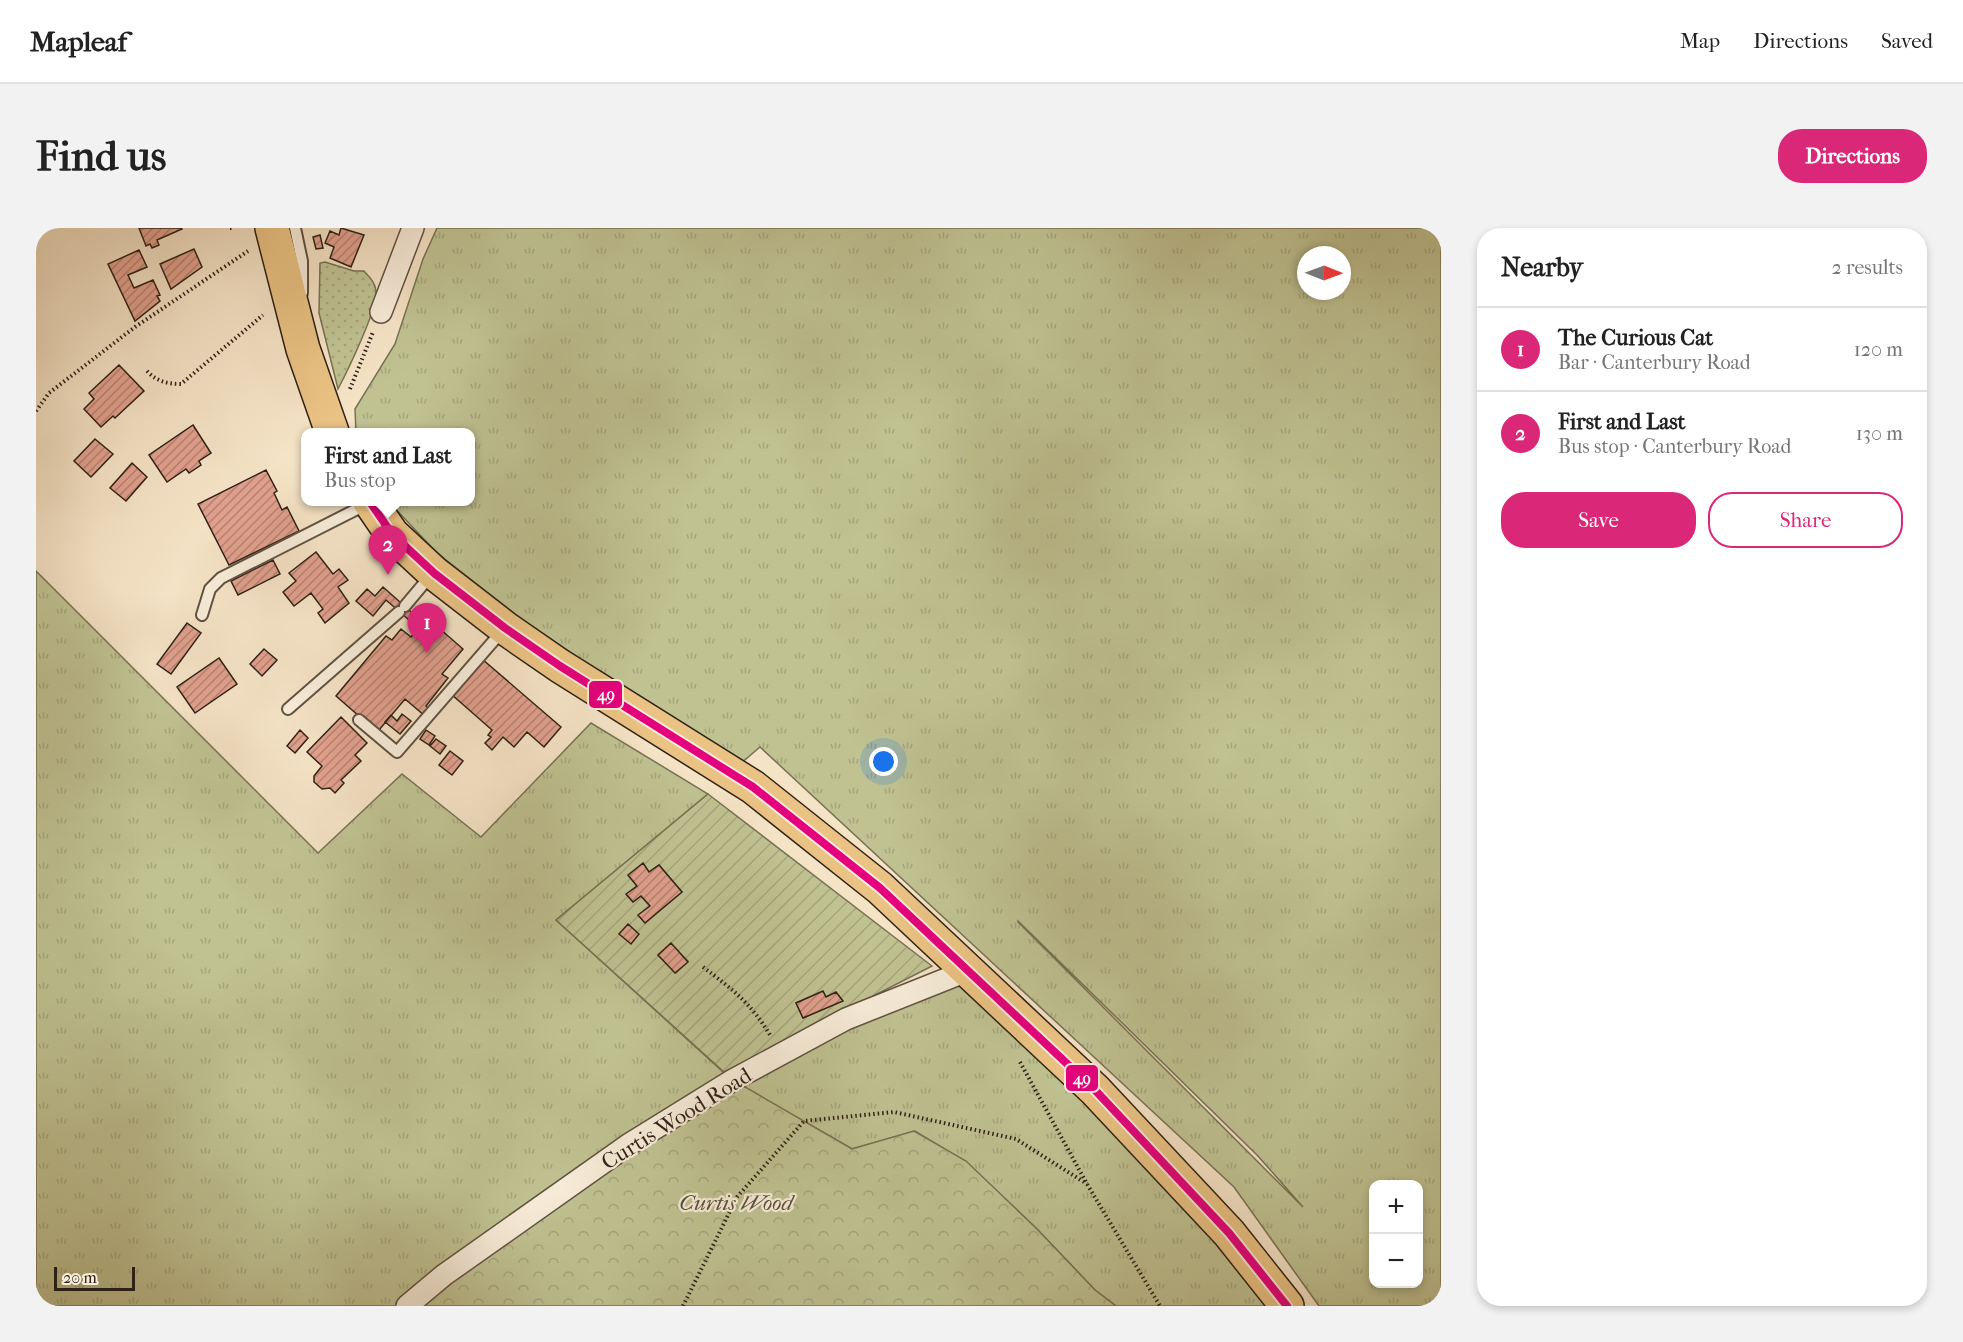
<!DOCTYPE html>
<html lang="en">
<head>
<meta charset="utf-8">
<style>
	:root { --surface:#fff; --page:#f2f2f2; --text:#222; --muted:#767676; --line:#e0e0e0; --accent:#db2777 }
	body { margin:0; font-family:"IM FELL French Canon",serif; background:var(--page); color:var(--text) }
	.controls { position:absolute; right:18px; bottom:18px; display:grid; overflow:hidden; border-radius:12px; box-shadow:0 3px 9px #0003 }
	.controls button { width:54px; height:54px; display:grid; place-items:center; padding:0; border:0; border-bottom:2px solid var(--line); background:var(--surface); color:var(--text); font:30px sans-serif }
	.compass { position:absolute; left:1261px; top:18px; width:54px; height:54px; border-radius:50%; background:var(--surface); box-shadow:0 3px 9px #0003; rotate:91deg }
	.scale { position:absolute; left:18px; bottom:15px; width:81px; box-sizing:border-box; padding-left:6px; border:3px solid #2e2116; border-top:0; font-size:16px; line-height:21px; white-space:nowrap; color:#2e2116; -webkit-text-stroke:4px #f8edda; paint-order:stroke }
	.you { position:absolute; left:848px; top:534px; width:21px; height:21px; margin:-15px; border:4px solid #fff; border-radius:50%; background:#1a73e8; box-shadow:0 0 0 9px #1a73e833 }
	.badge { display:grid; place-items:center; width:39px; height:39px; border-radius:50%; background:var(--accent); color:#fff; font-size:20px; font-weight:700 }
	.pin { position:absolute; translate:-50% -50px; filter:drop-shadow(0 2px 3px #0008) }
	.pin::after { content:''; position:absolute; top:32px; width:21px; height:18px; background:inherit; clip-path:polygon(0 0,100% 0,50% 100%) }
	.popup { position:absolute; left:265px; top:200px; width:174px; height:78px; box-sizing:border-box; display:grid; place-content:center; border-radius:12px; background:var(--surface); filter:drop-shadow(0 2px 4px #0005); font-size:20px; white-space:nowrap; color:var(--muted) }
	.popup b { font-size:22px; color:var(--text) }
	.popup::after { content:''; position:absolute; left:50%; top:100%; margin-left:-12px; border:12px solid transparent; border-top-color:var(--surface) }
	.list { margin:0; padding:0; list-style:none }
	h2 { display:flex; justify-content:space-between; align-items:center; height:78px; margin:0; padding:0 24px; font-size:26px }
	h2 small { font-size:20px; font-weight:400; color:var(--muted) }
	.list li { display:grid; grid-template-columns:39px 1fr auto; gap:18px; align-items:center; box-sizing:border-box; height:84px; padding:0 24px; border-top:2px solid var(--line) }
	.list b { display:block; font-size:22px; white-space:nowrap }
	.list p { margin:0; font-size:20px; white-space:nowrap; color:var(--muted) }
	.list em { font-size:20px; font-style:normal; color:var(--muted) }
	.actions { display:flex; gap:12px; padding:18px 24px }
	.actions a { flex:1; padding:14px 0; border:2px solid var(--accent); border-radius:24px; text-align:center; font-size:21px; color:var(--accent) }
	.actions .main { background:var(--accent); color:#fff }
	.map { position:relative; flex:none; width:1405px; height:1078px; overflow:hidden; border-radius:24px }
	header { display:flex; align-items:center; gap:36px; box-sizing:border-box; height:84px; padding:0 30px; background:var(--surface); border-bottom:2px solid var(--line) }
	header strong { font-size:28px }
	nav { display:flex; gap:33px; margin-inline-start:auto; font-size:21px }
	.intro { display:flex; align-items:center; justify-content:space-between; box-sizing:border-box; height:144px; padding:0 36px }
	h1 { margin:0; font-size:42px }
	.button { padding:15px 27px; border-radius:24px; background:var(--accent); color:#fff; font-size:21px; font-weight:700 }
	main { display:flex; gap:36px; padding:0 36px }
	aside { flex:1; background:var(--surface); border-radius:24px; box-shadow:0 3px 9px #0003 }
	.map>svg:first-child { display:block }
</style>
</head>
<body>
<header>
<strong>Mapleaf</strong>
<nav><a>Map</a><a>Directions</a><a>Saved</a></nav>
</header>
<div class="intro"><h1>Find us</h1><a class="button">Directions</a></div>
<main>
<div class="map">
<svg width="1405" height="1078" viewBox="0 0 1405 1078">
	<defs>
		<pattern id="grass-tufts" width="24" height="20" patternUnits="userSpaceOnUse" patternTransform="scale(1.5)"><rect width="24" height="20" fill="#c0c292"/><path d="M3 7l-1-3M5 7V3M7 7l1-3M15 17l-1-3M17 17v-4M19 17l1-3" fill="none" stroke="#a5a67d"/></pattern>
		<pattern id="forest-crowns" width="20" height="18" patternUnits="userSpaceOnUse" patternTransform="scale(1.5)"><rect width="20" height="18" fill="#c0c292"/><path d="M2 6a3 3 0 1 1 6 0M12 15a3 3 0 1 1 6 0" fill="none" stroke="#a5a67d"/></pattern>
		<pattern id="park-dots" width="8" height="8" patternUnits="userSpaceOnUse" patternTransform="scale(1.5)"><rect width="8" height="8" fill="#c0c292"/><path d="M2 2h.1M6 6h.1" fill="none" stroke="#a5a67d" stroke-width="1.8" stroke-linecap="round"/></pattern>
		<pattern id="garden-furrows" width="10" height="10" patternUnits="userSpaceOnUse" patternTransform="scale(1.5)"><rect width="10" height="10" fill="#c0c292"/><path d="M-1 1l2-2M0 10L10 0M9 11l2-2" fill="none" stroke="#a5a67d"/></pattern>
		<pattern id="building-hatch" width="6" height="6" patternUnits="userSpaceOnUse" patternTransform="scale(1.5)"><rect width="6" height="6" fill="#e1a08d"/><path d="M-1 1l2-2M0 6l6-6M5 7l2-2" fill="none" stroke="#b78272"/></pattern>
	</defs>
	<rect width="100%" height="100%" fill="#f5e3c6"/>
	<filter id="stains"><feTurbulence type="fractalNoise" baseFrequency=".00333" numOctaves="4"/><feColorMatrix values="0 0 0 0 .2 0 0 0 0 .09 0 0 0 0 .02 0 0 0 .5 -.17"/></filter>
	<radialGradient id="worn" r=".72"><stop offset=".6" stop-color="#630" stop-opacity="0"/><stop offset="1" stop-color="#630" stop-opacity=".3"/></radialGradient>
	<!-- grass -->
	<path fill="url(#grass-tufts)" stroke="#777254" stroke-width="1.5" fill-rule="evenodd" d="M 401,0 L 1405,0 L 1405,1078 L 1283,1078 L 1198,959 L 724,519 L 703,537 L 509,410 L 401,325 L 353,274 L 434,274 L 434,204 L 320,204 L 319,181 L 359,116 L 387,31 ZM 1270,27 L 1306,27 L 1306,63 L 1270,63 ZM 982,693 L 1221,927 L 1267,979 L 982,694 ZM 1338,956 L 1382,956 L 1382,1056 L 1338,1056 Z
		M 0,343 L 282,625 L 366,546 L 445,609 L 555,495 L 672,566 L 520,692 L 696,852 L 933,742 L 1251,1078 L 1080,1078 L 1059,1062 L 1001,1001 L 930,934 L 879,903 L 816,921 L 768,893 L 382,1078 L 0,1078 Z"/>
	<!-- forest -->
	<path fill="url(#forest-crowns)" stroke="#777254" stroke-width="1.5" d="M 697,852 L 816,921 L 878,903 L 930,933 L 1001,1001 L 1059,1062 L 1080,1078 L 371,1078 Z"/>
	<!-- park -->
	<path fill="url(#park-dots)" stroke="#777254" stroke-width="1.5" d="M 289,34 L 318,43 L 328,43 C 334,50 339,54 340,63 C 343,78 311,144 302,161 L 283,85 L 284,35 Z"/>
	<!-- garden -->
	<path fill="url(#garden-furrows)" stroke="#777254" stroke-width="1.5" fill-rule="evenodd" d="M 672,566 L 896,738 L 688,844 L 520,692 ZM 607,636 L 613,644 L 623,637 L 646,664 L 609,695 L 603,687 L 614,678 L 605,668 L 597,674 L 591,667 L 601,658 L 593,648 ZM 634,716 L 652,733 L 640,745 L 622,727 ZM 787,764 L 790,769 L 800,765 L 806,773 L 767,790 L 760,775 Z"/>
	<!-- building -->
	<path fill="url(#building-hatch)" stroke="#2e2116" stroke-width="1.5" d="M 103,0 L 145,0 L 146,1 L 121,12 L 123,17 L 116,20 L 114,16 L 110,18 Z
		M 305,0 L 328,7 L 315,39 L 294,30 L 298,19 L 289,15 L 294,3 L 303,7 Z
		M 284,7 L 287,20 L 280,21 L 277,9 Z
		M 158,21 L 166,39 L 135,61 L 124,36 Z
		M 103,22 L 111,39 L 92,47 L 98,60 L 117,52 L 124,67 L 121,68 L 124,73 L 99,93 L 72,36 Z
		M 83,137 L 108,163 L 79,190 L 77,188 L 65,199 L 48,181 L 58,171 L 53,165 Z
		M 157,197 L 175,225 L 163,233 L 165,237 L 153,245 L 150,241 L 131,254 L 113,227 Z
		M 59,211 L 77,226 L 55,249 L 38,233 Z
		M 96,235 L 111,249 L 90,273 L 74,260 Z
		M 230,242 L 241,263 L 238,265 L 246,282 L 251,279 L 263,303 L 193,337 L 162,276 Z
		M 280,324 L 297,346 L 303,341 L 312,352 L 302,359 L 313,375 L 289,395 L 282,385 L 287,381 L 275,365 L 258,378 L 247,364 L 260,353 L 253,345 Z
		M 237,332 L 244,346 L 202,367 L 195,353 Z
		M 347,359 L 392,399 L 387,404 L 350,372 L 337,388 L 320,373 L 331,361 L 339,368 Z
		M 396,394 L 427,421 L 406,446 L 412,450 L 390,478 L 394,482 L 389,488 L 369,471 L 343,502 L 332,493 L 331,495 L 300,468 L 350,408 L 356,412 L 365,401 L 375,409 L 380,403 L 385,407 Z
		M 151,395 L 165,405 L 135,446 L 121,436 Z
		M 228,421 L 241,432 L 226,448 L 214,436 Z
		M 183,430 L 201,456 L 159,485 L 141,459 Z
		M 446,431 L 525,499 L 508,519 L 491,504 L 478,519 L 467,509 L 456,522 L 449,515 L 455,509 L 452,507 L 456,502 L 415,466 Z
		M 366,486 L 375,493 L 364,506 L 349,494 L 355,487 L 361,493 Z
		M 305,489 L 331,515 L 319,527 L 325,533 L 305,552 L 308,555 L 299,565 L 294,560 L 286,561 L 278,554 L 278,548 L 286,538 L 271,524 Z
		M 264,502 L 272,510 L 259,525 L 251,518 Z
		M 390,502 L 399,508 L 393,517 L 384,511 Z
		M 400,511 L 410,518 L 404,526 L 394,518 Z
		M 414,523 L 427,533 L 416,547 L 403,537 Z
		M 607,635 L 613,644 L 623,637 L 646,664 L 609,695 L 602,687 L 614,678 L 605,668 L 597,674 L 590,666 L 601,658 L 592,647 Z
		M 592,696 L 603,706 L 595,716 L 583,706 Z
		M 635,715 L 652,734 L 639,745 L 622,727 Z
		M 787,763 L 790,769 L 800,764 L 807,773 L 767,790 L 760,775 Z"/>
	<g fill="none" stroke-linecap="round" stroke-linejoin="round">
		<!-- lane casing -->
		<g stroke="#605242" stroke-width="14">
			<path id="lane" d="M 259,0 L 266,33 L 266,65
				M 369,378 L 395,347
				M 166,387 L 174,361 L 185,350 L 331,276
				M 252,481 L 363,384
				M 323,492 L 361,524 L 467,402"/>
		</g>
		<!-- street casing -->
		<g stroke="#605242" stroke-width="24">
			<path id="street" d="M 345,84 L 377,0
				M 371,1078 L 408,1047 L 592,917 L 697,852 L 810,791 L 933,742"/>
		</g>
		<!-- primary casing -->
		<g stroke="#2e2116" stroke-width="36">
			<path id="primary" d="M 236,0 L 267,121 L 296,204
				M 334,274 L 356,306 L 398,345 L 469,400 L 524,438 L 717,559 L 844,660 L 1059,862 L 1193,1005 L 1251,1078"/>
		</g>
		<!-- path -->
		<path stroke="#2e2116" stroke-width="4" stroke-dasharray="1.5 3" stroke-linecap="butt" d="M 194,0 L 198,0
			M 111,143 C 120,153 131,156 145,156 L 227,87
			M 314,161 L 337,104
			M 0,183 L 13,165 L 99,99 L 212,23
			M 667,739 C 697,762 714,774 734,807
			M 984,834 L 1051,956 L 1124,1078
			M 647,1078 L 701,969 L 768,893 L 858,884 L 980,911 L 1051,956"/>
		<!-- lane -->
		<use href="#lane" stroke="#f8edda" stroke-width="10"/>
		<!-- street -->
		<use href="#street" stroke="#f8edda" stroke-width="21"/>
		<!-- primary -->
		<use href="#primary" stroke="#eac283" stroke-width="33"/>
		<!-- bus-1 casing -->
		<g stroke="#f8edda" stroke-width="12">
			<path id="bus-1" d="M 334,274 L 356,306 L 398,345 L 469,400 L 524,438 L 717,559 L 844,660 L 1059,862 L 1193,1005 L 1251,1078"/>
		</g>
		<!-- bus-1 -->
		<use href="#bus-1" stroke="#e5007d" stroke-width="8"/>
	</g>
	<g text-anchor="middle" stroke-width="4.5" stroke-linejoin="round" paint-order="stroke">
		<!-- street labels -->
		<g font-size="22" fill="#2e2116" stroke="#f8edda">
			<text transform="translate(640 890) rotate(-32)" y="8">Curtis Wood Road</text>
		</g>
		<!-- park labels -->
		<g font-size="22" font-style="italic" fill="#5a513b" stroke="#f8edda">
			<text x="700" y="982">Curtis Wood</text>
		</g>
	</g>
	<g stroke="#f8edda" stroke-width="2">
		<rect x="552" y="452" width="35" height="29" rx="6" fill="#e5007d"/>
		<rect x="1029" y="836" width="34" height="28" rx="6" fill="#e5007d"/>
	</g>
	<g font-size="16" text-anchor="middle" font-weight="bold" fill="#fff">
		<text x="570" y="472">49</text>
		<text x="1046" y="856">49</text>
	</g>
	<rect width="100%" height="100%" filter="url(#stains)"/>
	<rect width="100%" height="100%" fill="url(#worn)"/>
</svg>
<div class="controls">
<button>+</button>
<button>−</button>
</div>
<svg class="compass" viewBox="-18 -18 36 36"><path d="M0-13l5 13h-10z" fill="#e53935"/><path d="M0 13l5-13h-10z" fill="#767676"/></svg>
<div class="scale">20 m</div>
<div class="you"></div>
<div class="pin badge" style="left:391px;top:425px">1</div>
<div class="pin badge" style="left:352px;top:347px">2</div>
<div class="popup"><b>First and Last</b>Bus stop</div>
</div>
<aside>
<h2>Nearby<small>2 results</small></h2>
<ul class="list">
<li><span class="badge">1</span><div><b>The Curious Cat</b><p>Bar · Canterbury Road</p></div><em>120 m</em></li>
<li><span class="badge">2</span><div><b>First and Last</b><p>Bus stop · Canterbury Road</p></div><em>130 m</em></li>
</ul>
<div class="actions"><a class="main">Save</a><a>Share</a></div>
</aside>
</main>
</body>
</html>
